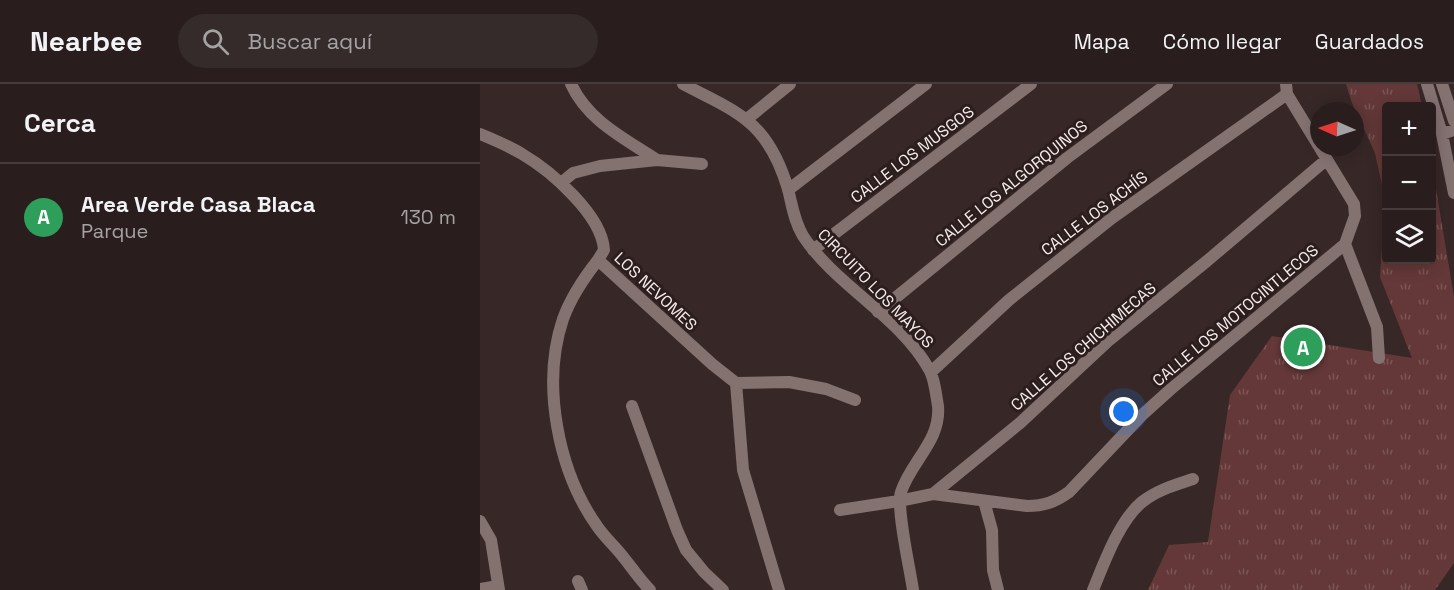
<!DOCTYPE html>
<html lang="es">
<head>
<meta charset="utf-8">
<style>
	:root { --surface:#291e1d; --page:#352b2a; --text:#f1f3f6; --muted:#a5a2a4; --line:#453c3b; --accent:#d93025 }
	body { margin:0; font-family:"Space Grotesk",sans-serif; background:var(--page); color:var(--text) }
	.controls { position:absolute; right:18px; top:18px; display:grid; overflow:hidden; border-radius:6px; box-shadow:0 3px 15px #0003 }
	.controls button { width:54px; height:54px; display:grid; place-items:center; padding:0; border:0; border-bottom:2px solid var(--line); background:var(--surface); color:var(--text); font:30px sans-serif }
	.compass { position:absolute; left:830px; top:18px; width:54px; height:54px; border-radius:50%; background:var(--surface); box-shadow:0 3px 15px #0003; rotate:273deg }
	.you { position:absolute; left:644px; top:328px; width:21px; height:21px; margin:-15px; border:4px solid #fff; border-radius:50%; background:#1a73e8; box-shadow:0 0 0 9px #1a73e833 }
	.badge { display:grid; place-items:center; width:39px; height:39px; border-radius:50%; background:var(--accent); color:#fff; font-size:20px; font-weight:700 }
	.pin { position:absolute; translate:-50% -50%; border:3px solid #fff; box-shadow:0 2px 6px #0006 }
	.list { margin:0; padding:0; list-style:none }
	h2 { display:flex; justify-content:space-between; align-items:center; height:78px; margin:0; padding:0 24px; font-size:26px }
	h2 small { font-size:20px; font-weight:400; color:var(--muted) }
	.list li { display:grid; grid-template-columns:39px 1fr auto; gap:18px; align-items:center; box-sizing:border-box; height:108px; padding:0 24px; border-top:2px solid var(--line) }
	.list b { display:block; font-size:22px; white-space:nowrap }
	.list p { margin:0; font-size:20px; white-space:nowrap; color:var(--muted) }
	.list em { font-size:20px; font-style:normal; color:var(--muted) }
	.icon { flex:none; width:33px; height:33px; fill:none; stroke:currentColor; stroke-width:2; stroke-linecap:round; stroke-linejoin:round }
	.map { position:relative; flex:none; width:974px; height:506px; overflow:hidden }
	header { display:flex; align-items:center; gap:36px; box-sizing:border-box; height:84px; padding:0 30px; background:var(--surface); border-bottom:2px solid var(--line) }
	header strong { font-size:28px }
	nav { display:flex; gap:33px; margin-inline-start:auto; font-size:21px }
	.search { width:420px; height:54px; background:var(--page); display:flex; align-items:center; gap:15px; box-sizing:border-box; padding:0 21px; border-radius:33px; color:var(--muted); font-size:22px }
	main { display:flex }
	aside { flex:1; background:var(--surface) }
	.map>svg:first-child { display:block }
</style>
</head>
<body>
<header>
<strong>Nearbee</strong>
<div class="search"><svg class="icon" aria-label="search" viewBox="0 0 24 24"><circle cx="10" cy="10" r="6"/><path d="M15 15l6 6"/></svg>Buscar aquí</div>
<nav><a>Mapa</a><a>Cómo llegar</a><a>Guardados</a></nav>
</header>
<main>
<aside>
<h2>Cerca<small></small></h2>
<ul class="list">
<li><span class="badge" style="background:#2e9e5b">A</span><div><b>Area Verde Casa Blaca</b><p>Parque</p></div><em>130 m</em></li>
</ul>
</aside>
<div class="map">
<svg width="974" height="506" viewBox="0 0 974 506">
	<defs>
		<pattern id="grass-tufts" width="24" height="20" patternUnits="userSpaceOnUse" patternTransform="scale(1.5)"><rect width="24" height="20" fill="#643838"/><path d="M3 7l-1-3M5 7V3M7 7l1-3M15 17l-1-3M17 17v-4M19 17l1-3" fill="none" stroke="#7b5555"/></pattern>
	</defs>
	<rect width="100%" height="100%" fill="#372827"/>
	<!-- grass -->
	<path fill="url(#grass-tufts)" d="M 866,0 L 937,0 L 942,22 L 906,22 L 906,176 L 952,176 L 952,81 L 974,213 L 974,479 L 955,506 L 668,506 L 689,461 L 728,458 L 750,311 L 792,252 L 932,274 L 900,193 L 905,115 L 895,69 L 872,19 Z"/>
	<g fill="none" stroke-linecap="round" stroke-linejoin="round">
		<!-- minor -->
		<path stroke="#847271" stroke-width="12" d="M 91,0 C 108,37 144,54 177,76
			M 203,0 C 229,14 260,26 279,48 C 293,64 302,85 308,105 C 312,121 314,137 323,152 C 357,203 420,232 450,287 C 455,297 456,311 458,322 C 461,357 431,377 421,408 C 416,424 430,485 433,506
			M 806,0 L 807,10 L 874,120 L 875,132 L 865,160 L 897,243 L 899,274
			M 947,0 L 962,50 L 974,109
			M 962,0 L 974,37
			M 267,35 L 310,0
			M 0,50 C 14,56 29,62 42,70 C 71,87 122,131 124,166 L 118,176 L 232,280 L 256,299
			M 962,50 L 974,46
			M 81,99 L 93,89 L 120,82 L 177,76 L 222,80
			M 308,106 L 446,0
			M 333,166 L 551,0
			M 118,176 C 103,195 91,213 83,235 C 61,300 78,387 117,442 C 125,454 136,463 144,474 C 153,485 160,496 170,506
			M 398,228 L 587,74 L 687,0
			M 451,288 L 529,216 L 632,134 L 807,10
			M 256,299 L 263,386 L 299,506
			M 256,299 L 309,298 L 346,305 L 375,316
			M 152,322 L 197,446 L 206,466 L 224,488 L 243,506
			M 453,410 L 547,422 C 564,422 575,418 589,408 L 662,331 L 691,305 L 865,160
			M 504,417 L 512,446 L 513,486 L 518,506
			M 360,426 L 419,417 L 453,410 L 540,339 L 628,257 L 727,177 L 846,76
			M 0,437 L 11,456 L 19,506
			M 98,497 L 102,506
			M 0,505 L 18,502
			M 613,506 C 624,479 639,437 662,418 C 677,406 695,401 713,395"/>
	</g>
	<g text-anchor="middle" stroke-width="6" stroke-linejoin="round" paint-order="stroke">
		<!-- street labels -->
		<g font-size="16" fill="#f8eded" stroke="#2d1e1e">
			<text transform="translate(432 70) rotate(-37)" y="6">CALLE LOS MUSGOS</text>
			<text transform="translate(531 99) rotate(-39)" y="6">CALLE LOS ALGORQUINOS</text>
			<text transform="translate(614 129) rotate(-37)" y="6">CALLE LOS ACHÍS</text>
			<text transform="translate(396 204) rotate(46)" y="6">CIRCUITO LOS MAYOS</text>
			<text transform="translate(176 207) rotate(43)" y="6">LOS NEVOMES</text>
			<text transform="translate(755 231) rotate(-40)" y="6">CALLE LOS MOTOCINTLECOS</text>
			<text transform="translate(603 262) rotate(-41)" y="6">CALLE LOS CHICHIMECAS</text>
		</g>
	</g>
</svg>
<div class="controls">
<button>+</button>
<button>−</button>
<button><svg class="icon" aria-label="layers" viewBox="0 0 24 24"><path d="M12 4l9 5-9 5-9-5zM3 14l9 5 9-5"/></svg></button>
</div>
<svg class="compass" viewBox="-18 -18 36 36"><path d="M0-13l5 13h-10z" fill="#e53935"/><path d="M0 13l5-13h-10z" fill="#a5a2a4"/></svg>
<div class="you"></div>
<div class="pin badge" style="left:823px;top:263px;background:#2e9e5b">A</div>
</div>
</main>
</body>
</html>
